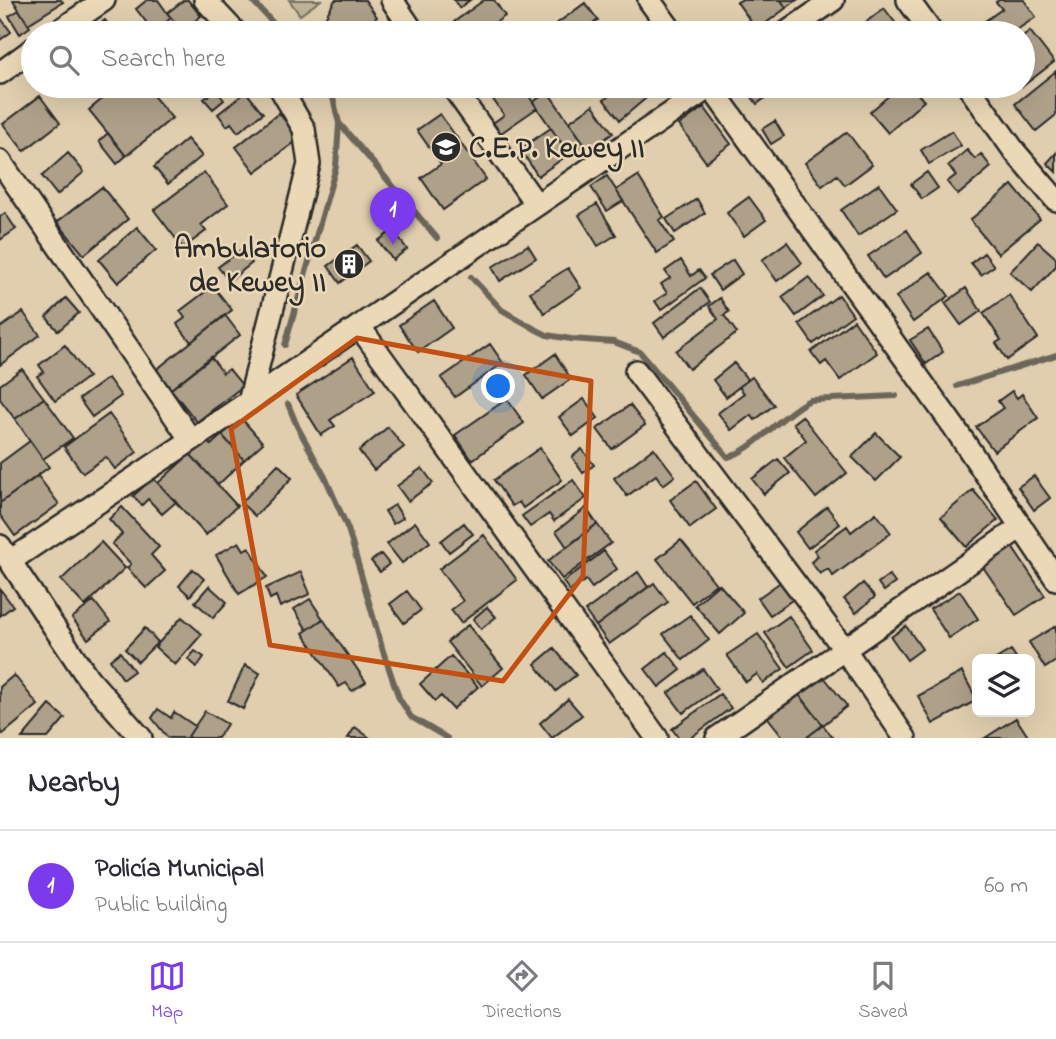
<!DOCTYPE html>
<html lang="en">
<head>
<meta charset="utf-8">
<style>
	:root { --surface:#fff; --page:#f7f7f7; --text:#2b2b33; --muted:#7c7c81; --line:#e1e1e2; --accent:#7c3aed }
	body { margin:0; font-family:"Indie Flower",sans-serif; background:var(--page); color:var(--text) }
	.controls { position:absolute; right:21px; bottom:21px; display:grid; overflow:hidden; border-radius:10px; box-shadow:0 7px 28px #0002 }
	.controls button { width:63px; height:63px; display:grid; place-items:center; padding:0; border:0; border-bottom:2px solid var(--line); background:var(--surface); color:var(--text); font:35px sans-serif }
	.you { position:absolute; left:499px; top:387px; width:24px; height:24px; margin:-18px; border:5px solid #fff; border-radius:50%; background:#1a73e8; box-shadow:0 0 0 10px #1a73e833 }
	.badge { display:grid; place-items:center; width:46px; height:46px; border-radius:50%; background:var(--accent); color:#fff; font-size:23px; font-weight:700 }
	.pin { position:absolute; translate:-50% -58px; filter:drop-shadow(0 2px 4px #0008) }
	.pin::after { content:''; position:absolute; top:37px; width:24px; height:21px; background:inherit; clip-path:polygon(0 0,100% 0,50% 100%) }
	.list { margin:0; padding:0; list-style:none }
	h2 { display:flex; justify-content:space-between; align-items:center; height:91px; margin:0; padding:0 28px; font-size:30px }
	h2 small { font-size:23px; font-weight:400; color:var(--muted) }
	.list li { display:grid; grid-template-columns:46px 1fr auto; gap:21px; align-items:center; box-sizing:border-box; height:112px; padding:0 28px; border-top:2px solid var(--line) }
	.list b { display:block; font-size:26px; white-space:nowrap }
	.list p { margin:0; font-size:23px; white-space:nowrap; color:var(--muted) }
	.list em { font-size:23px; font-style:normal; color:var(--muted) }
	.icon { flex:none; width:38px; height:38px; fill:none; stroke:currentColor; stroke-width:2; stroke-linecap:round; stroke-linejoin:round }
	.map { position:relative; flex:none; width:1056px; height:738px; overflow:hidden }
	.search { position:absolute; background:var(--surface); box-shadow:0 7px 28px #0002; left:21px; right:21px; top:21px; height:77px; display:flex; align-items:center; gap:18px; box-sizing:border-box; padding:0 24px; border-radius:38px; color:var(--muted); font-size:26px }
	.sheet { height:203px; background:var(--surface) }
	nav { display:flex; justify-content:space-around; align-items:center; box-sizing:border-box; height:98px; border-top:2px solid var(--line); background:var(--surface); font-size:19px; color:var(--muted) }
	nav a { display:grid; justify-items:center; gap:4px }
	nav .on { color:var(--accent) }
	.map>svg:first-child { display:block }
</style>
</head>
<body>
<div class="map">
<svg width="1056" height="738" viewBox="0 0 1056 738">
	<rect width="100%" height="100%" fill="#e0ceae"/>
	<filter id="ink" filterUnits="userSpaceOnUse"><feTurbulence type="fractalNoise" baseFrequency=".0143" numOctaves="2"/><feDisplacementMap in="SourceGraphic" scale="14" xChannelSelector="R" yChannelSelector="G"/><feConvolveMatrix kernelMatrix="1 2 1 2 8 2 1 2 1" color-interpolation-filters="sRGB"/></filter>
	<g filter="url(#ink)">
		<!-- green -->
		<path fill="#c1b398" stroke="#766f62" stroke-width="2" d="M 289,0 L 321,0 L 300,15 Z"/>
		<g fill="none" stroke-linecap="round" stroke-linejoin="round">
			<!-- stream -->
			<path stroke="#6c665a" stroke-width="6" d="M 252,0 L 282,33
				M 339,123 L 437,238
				M 471,277 L 502,310 L 535,329 L 547,335 L 571,339 L 614,342 L 640,352 L 728,457 C 755,450 782,413 810,400 L 896,396
				M 285,345 L 336,167 L 339,123 L 333,98 L 325,86
				M 957,386 L 1056,355
				M 288,404 L 297,426 L 325,477 L 348,529 L 383,651 L 399,698 L 411,717 L 447,738"/>
		</g>
		<!-- building -->
		<path fill="#aea089" stroke="#2b2b2b" stroke-width="2" d="M 13,0 L 61,0 L 63,2 L 28,24 Z
			M 147,0 L 158,0 L 171,18 L 154,32 L 136,9 Z
			M 184,0 L 188,0 L 201,16 L 182,31 L 167,13 Z
			M 335,0 L 365,0 L 377,17 L 369,23 L 325,32 L 321,25 Z
			M 454,0 L 470,0 L 459,8 Z
			M 484,0 L 494,0 L 505,16 L 481,33 L 463,33 L 454,22 Z
			M 741,0 L 781,0 L 786,8 L 757,30 L 737,2 Z
			M 781,0 L 797,0 L 786,8 Z
			M 999,0 L 1024,0 L 1036,17 L 1012,33 L 973,33 L 971,31 L 1002,9 L 996,2 Z
			M 585,3 L 598,20 L 580,33 L 550,33 L 548,30 Z
			M 884,8 L 897,25 L 887,33 L 881,33 L 877,28 L 871,33 L 866,33 L 861,26 Z
			M 19,10 L 30,27 L 20,34 L 9,16 Z
			M 0,17 L 11,32 L 0,40 Z
			M 105,20 L 115,33 L 89,33 Z
			M 1030,31 L 1054,62 L 1023,86 L 1023,37 Z
			M 1056,71 L 1056,115 L 1036,131 L 1015,104 Z
			M 118,86 L 145,86 L 172,118 L 126,156 L 89,110 Z
			M 494,86 L 522,86 L 537,108 L 501,133 L 493,123 L 504,115 L 487,91 Z
			M 621,86 L 644,86 L 651,94 L 620,120 L 604,100 Z
			M 744,86 L 781,86 L 757,104 Z
			M 812,86 L 828,86 L 817,93 Z
			M 900,86 L 911,86 L 924,101 L 888,133 L 870,112 Z
			M 216,90 L 224,100 L 213,109 L 204,99 Z
			M 246,92 L 263,113 L 238,132 L 231,123 L 227,126 L 218,114 Z
			M 548,92 L 584,144 L 569,154 L 533,102 Z
			M 40,96 L 60,123 L 24,151 L 3,124 Z
			M 593,105 L 613,133 L 589,150 L 569,122 Z
			M 704,107 L 731,144 L 706,162 L 679,125 Z
			M 279,113 L 299,139 L 255,172 L 236,147 Z
			M 440,114 L 486,179 L 443,210 L 421,178 L 441,164 L 417,130 Z
			M 775,121 L 784,136 L 771,144 L 762,129 Z
			M 551,128 L 569,154 L 538,176 L 520,149 Z
			M 952,131 L 961,146 L 929,164 L 921,150 Z
			M 847,132 L 872,165 L 845,185 L 837,175 L 822,186 L 805,163 Z
			M 108,133 L 126,156 L 117,164 L 99,141 Z
			M 187,139 L 202,156 L 168,184 L 154,167 Z
			M 967,150 L 975,159 L 981,154 L 991,167 L 958,195 L 947,182 L 956,175 L 948,166 Z
			M 68,153 L 84,172 L 57,195 L 42,176 Z
			M 1056,153 L 1056,172 L 1047,163 Z
			M 204,172 L 228,204 L 201,225 L 206,231 L 183,248 L 154,210 Z
			M 927,172 L 938,188 L 922,199 L 911,184 Z
			M 607,176 L 623,201 L 607,211 L 591,187 Z
			M 638,176 L 664,217 L 659,220 L 674,242 L 657,253 L 616,190 Z
			M 879,184 L 897,209 L 858,236 L 841,210 Z
			M 1012,185 L 1040,219 L 998,254 L 970,220 Z
			M 102,187 L 128,219 L 84,255 L 57,222 Z
			M 749,197 L 766,220 L 744,236 L 727,213 Z
			M 697,199 L 705,213 L 675,233 L 666,219 Z
			M 597,204 L 616,235 L 598,246 L 579,215 Z
			M 5,213 L 16,229 L 0,240 L 0,217 Z
			M 137,227 L 156,250 L 118,283 L 99,260 Z
			M 393,230 L 407,249 L 393,260 L 378,241 Z
			M 907,230 L 922,253 L 884,279 L 868,256 Z
			M 787,242 L 802,263 L 777,281 L 762,260 Z
			M 1038,242 L 1056,258 L 1056,266 L 1032,292 L 1010,272 Z
			M 357,245 L 369,261 L 340,283 L 328,266 Z
			M 528,245 L 536,258 L 500,281 L 492,267 Z
			M 242,249 L 252,263 L 229,281 L 218,267 Z
			M 984,253 L 994,266 L 981,275 L 971,263 Z
			M 681,260 L 691,276 L 699,270 L 705,278 L 661,310 L 655,301 L 667,293 L 661,284 L 670,278 L 665,271 Z
			M 733,260 L 742,274 L 720,290 L 710,275 Z
			M 568,268 L 581,288 L 544,313 L 530,292 Z
			M 931,272 L 949,296 L 913,322 L 896,297 Z
			M 809,277 L 823,296 L 796,316 L 782,297 Z
			M 213,286 L 232,310 L 191,342 L 177,324 L 185,318 L 180,311 Z
			M 700,288 L 710,302 L 664,337 L 654,323 Z
			M 966,288 L 981,311 L 961,325 L 945,303 Z
			M 839,295 L 853,315 L 813,344 L 799,324 Z
			M 1009,295 L 1038,338 L 1007,360 L 996,343 L 1001,340 L 983,313 Z
			M 66,298 L 79,313 L 58,331 L 46,317 Z
			M 720,298 L 729,312 L 724,315 L 737,333 L 689,369 L 676,351 L 718,319 L 709,306 Z
			M 434,301 L 452,328 L 418,352 L 399,325 Z
			M 23,312 L 40,335 L 0,365 L 0,328 Z
			M 225,315 L 240,335 L 171,389 L 156,370 Z
			M 854,320 L 877,353 L 840,380 L 826,361 L 821,365 L 811,352 Z
			M 928,329 L 943,352 L 926,364 L 910,340 Z
			M 490,344 L 503,363 L 455,397 L 441,378 Z
			M 65,345 L 88,377 L 55,401 L 37,376 L 44,372 L 39,365 Z
			M 555,354 L 571,379 L 542,399 L 526,375 Z
			M 211,357 L 223,373 L 229,369 L 243,386 L 197,422 L 171,389 Z
			M 353,357 L 375,391 L 330,420 L 335,426 L 321,435 L 296,395 Z
			M 734,363 L 748,380 L 726,397 L 713,380 Z
			M 22,369 L 44,398 L 15,419 L 0,399 L 0,385 Z
			M 752,377 L 774,405 L 755,420 L 751,415 L 731,430 L 718,413 L 744,393 L 739,387 Z
			M 108,378 L 121,396 L 92,417 L 79,399 Z
			M 1012,391 L 1017,398 L 1022,394 L 1038,418 L 994,451 L 976,427 L 1003,408 L 998,401 Z
			M 44,398 L 73,438 L 43,459 L 15,419 Z
			M 507,399 L 524,423 L 472,460 L 455,435 Z
			M 584,399 L 598,418 L 573,436 L 559,417 Z
			M 630,405 L 645,425 L 612,449 L 597,429 Z
			M 109,414 L 137,452 L 115,469 L 106,457 L 83,473 L 64,447 Z
			M 802,416 L 847,473 L 816,498 L 784,458 L 806,440 L 793,423 Z
			M 241,418 L 263,443 L 244,460 L 222,435 Z
			M 388,427 L 404,447 L 374,470 L 359,451 Z
			M 876,433 L 900,457 L 876,481 L 852,457 Z
			M 222,435 L 244,460 L 218,485 L 190,454 L 206,439 L 211,445 Z
			M 30,441 L 49,467 L 0,503 L 0,463 Z
			M 540,448 L 562,480 L 523,508 L 519,502 L 512,506 L 494,480 Z
			M 654,448 L 675,476 L 663,485 L 656,475 L 627,496 L 614,478 Z
			M 582,449 L 594,465 L 583,473 L 572,457 Z
			M 190,454 L 237,506 L 206,535 L 158,483 Z
			M 778,459 L 790,473 L 764,494 L 752,479 Z
			M 278,464 L 292,478 L 255,516 L 241,503 Z
			M 422,468 L 433,483 L 408,501 L 397,486 Z
			M 38,476 L 59,504 L 15,536 L 0,515 L 0,503 Z
			M 1034,476 L 1050,498 L 1034,510 L 1018,487 Z
			M 153,478 L 176,502 L 162,514 L 148,499 L 142,505 L 133,496 Z
			M 573,480 L 586,498 L 554,521 L 549,514 L 530,527 L 522,516 Z
			M 696,481 L 716,509 L 690,528 L 670,500 Z
			M 973,490 L 998,520 L 966,547 L 941,517 Z
			M 395,505 L 403,518 L 393,524 L 385,511 Z
			M 122,507 L 159,547 L 151,555 L 165,571 L 146,588 L 127,568 L 131,564 L 112,544 L 122,534 L 109,519 Z
			M 827,507 L 840,524 L 808,548 L 796,532 Z
			M 586,508 L 597,524 L 567,547 L 556,531 Z
			M 876,513 L 891,533 L 833,576 L 828,569 L 820,574 L 811,562 L 818,556 L 814,550 L 847,526 L 851,532 Z
			M 415,522 L 430,542 L 402,563 L 387,544 Z
			M 464,523 L 473,534 L 449,552 L 441,541 Z
			M 597,524 L 611,543 L 562,579 L 548,561 Z
			M 484,535 L 517,580 L 461,623 L 451,610 L 463,601 L 439,569 Z
			M 681,540 L 716,584 L 692,603 L 657,559 Z
			M 101,542 L 125,568 L 85,606 L 61,580 Z
			M 239,542 L 244,550 L 249,547 L 267,577 L 239,594 L 216,555 Z
			M 1010,544 L 1045,596 L 1016,615 L 981,564 Z
			M 604,551 L 617,569 L 592,588 L 586,580 L 570,591 L 563,582 Z
			M 381,554 L 389,564 L 380,572 L 371,561 Z
			M 193,569 L 204,579 L 190,596 L 179,586 Z
			M 301,572 L 310,594 L 280,607 L 276,596 L 270,599 L 266,588 Z
			M 638,572 L 648,587 L 596,626 L 585,611 Z
			M 889,575 L 895,583 L 884,591 L 878,583 Z
			M 782,581 L 795,598 L 770,615 L 758,598 Z
			M 654,583 L 668,602 L 609,644 L 596,626 Z
			M 863,583 L 875,597 L 856,613 L 844,599 Z
			M 719,584 L 744,613 L 720,634 L 695,605 Z
			M 209,586 L 227,602 L 213,618 L 195,602 Z
			M 0,589 L 13,606 L 0,616 Z
			M 407,591 L 421,610 L 404,623 L 390,604 Z
			M 960,591 L 978,619 L 949,638 L 930,609 Z
			M 310,599 L 323,619 L 307,630 L 294,609 Z
			M 94,601 L 110,622 L 88,639 L 72,618 Z
			M 487,607 L 496,617 L 481,629 L 473,619 Z
			M 690,615 L 709,640 L 683,660 L 663,634 Z
			M 789,616 L 813,650 L 789,667 L 765,633 Z
			M 182,617 L 202,634 L 175,665 L 155,647 Z
			M 323,619 L 366,682 L 352,691 L 346,683 L 339,687 L 303,633 Z
			M 468,625 L 503,668 L 482,686 L 447,642 Z
			M 906,626 L 922,649 L 907,660 L 891,637 Z
			M 1056,626 L 1056,661 L 1045,668 L 1029,642 Z
			M 145,628 L 158,642 L 138,662 L 125,649 Z
			M 758,634 L 783,669 L 763,683 L 757,674 L 746,682 L 727,655 Z
			M 554,648 L 576,675 L 556,691 L 535,664 Z
			M 1011,650 L 1017,659 L 996,659 Z
			M 195,651 L 204,657 L 197,667 L 188,659 Z
			M 120,652 L 134,671 L 123,679 L 110,660 Z
			M 667,652 L 681,670 L 659,687 L 645,669 Z
			M 451,656 L 478,687 L 453,709 L 441,696 L 435,701 L 420,684 Z
			M 245,665 L 260,673 L 243,709 L 228,701 Z
			M 703,669 L 717,689 L 683,713 L 668,693 Z
			M 962,672 L 977,700 L 933,724 L 918,696 Z
			M 14,675 L 38,705 L 3,734 L 0,730 L 0,687 Z
			M 824,677 L 847,706 L 823,725 L 800,695 Z
			M 796,691 L 823,725 L 806,738 L 784,738 L 765,714 Z
			M 720,694 L 731,708 L 690,738 L 679,738 L 672,729 Z
			M 568,699 L 582,715 L 552,738 L 540,723 Z
			M 50,705 L 65,718 L 48,738 L 22,738 Z
			M 158,709 L 171,718 L 174,712 L 195,726 L 187,738 L 168,738 L 152,718 Z
			M 205,711 L 227,724 L 218,738 L 187,738 Z
			M 1016,718 L 1029,738 L 985,738 Z
			M 823,725 L 833,738 L 806,738 Z
			M 355,727 L 370,738 L 348,738 Z"/>
		<g fill="none" stroke-linecap="round" stroke-linejoin="round">
			<!-- street casing -->
			<g stroke="#2b2b2b" stroke-width="26">
				<path id="street" d="M 205,0 L 236,33
					M 392,0 L 414,33
					M 649,0 L 673,33
					M 908,0 L 932,33
					M 56,33 L 104,0
					M 786,33 L 833,0
					M 0,73 L 33,49
					M 452,86 L 536,204
					M 710,86 L 954,427 L 1056,579
					M 968,86 L 1015,152 L 1056,200
					M 0,161 L 191,440
					M 359,326 L 657,738
					M 636,371 L 845,650 L 905,738
					M 249,402 L 309,164 L 304,129 L 279,86
					M 0,546 L 88,678 L 141,738
					M 10,561 L 229,415 L 711,86
					M 717,738 L 1021,527"/>
			</g>
			<!-- street -->
			<use href="#street" stroke="#ebd8b6" stroke-width="21"/>
		</g>
	</g>
	<!-- marked area -->
	<path fill="none" stroke="#c25012" stroke-width="5" stroke-linejoin="round" d="M 357,338 L 591,381 L 583,576 L 503,681 L 270,645 L 231,429 Z"/>
	<!-- icons -->
	<defs>
		<g id="school-disc" transform="scale(1.575)"><circle r="9.5" fill="#2b2b2b" stroke="#ebd8b6"/><path d="M0-5L7-2L0 1L-7-2ZM-4 1L0 2.5L4 1V4Q0 6-4 4Z" fill="#fff"/></g>
		<g id="building-disc" transform="scale(1.575)"><circle r="9.5" fill="#2b2b2b" stroke="#ebd8b6"/><path d="M-4-6H4V6H1V3H-1V6H-4ZM-2.5-4.3h1.7v1.8h-1.7ZM.8-4.3h1.7v1.8H.8ZM-2.5-1h1.7V.8h-1.7ZM.8-1h1.7V.8H.8Z" fill="#fff"/></g>
	</defs>
	<g fill-rule="evenodd">
		<use href="#school-disc" x="446" y="147"/>
		<use href="#building-disc" x="349" y="264"/>
	</g>
	<g text-anchor="middle" stroke-width="5" stroke-linejoin="round" paint-order="stroke">
		<!-- poi labels -->
		<g font-size="30" font-weight="bold" fill="#2b2b2b" stroke="#ebd8b6" text-anchor="start">
			<text x="469" y="157">C.E.P. Kewey II</text>
			<text x="326" y="257" text-anchor="end">Ambulatorio<tspan x="326" dy="34">de Kewey II</tspan></text>
		</g>
	</g>
</svg>
<div class="controls">
<button><svg class="icon" aria-label="layers" viewBox="0 0 24 24"><path d="M12 4l9 5-9 5-9-5zM3 14l9 5 9-5"/></svg></button>
</div>
<div class="you"></div>
<div class="pin badge" style="left:393px;top:245px">1</div>
<div class="search"><svg class="icon" aria-label="search" viewBox="0 0 24 24"><circle cx="10" cy="10" r="6"/><path d="M15 15l6 6"/></svg>Search here</div>
</div>
<section class="sheet">
<h2>Nearby<small></small></h2>
<ul class="list">
<li><span class="badge">1</span><div><b>Policía Municipal</b><p>Public building</p></div><em>60 m</em></li>
</ul>
</section>
<nav>
<a class="on"><svg class="icon" aria-label="map" viewBox="0 0 24 24"><path d="M3 6l6-2 6 2 6-2v14l-6 2-6-2-6 2zM9 4v14M15 6v14"/></svg>Map</a>
<a><svg class="icon" aria-label="directions" viewBox="0 0 24 24"><path d="M12 3l9 9-9 9-9-9zM9 14v-3h6M13 9l2 2-2 2"/></svg>Directions</a>
<a><svg class="icon" aria-label="saved" viewBox="0 0 24 24"><path d="M7 4h10v16l-5-4-5 4z"/></svg>Saved</a>
</nav>
</body>
</html>
